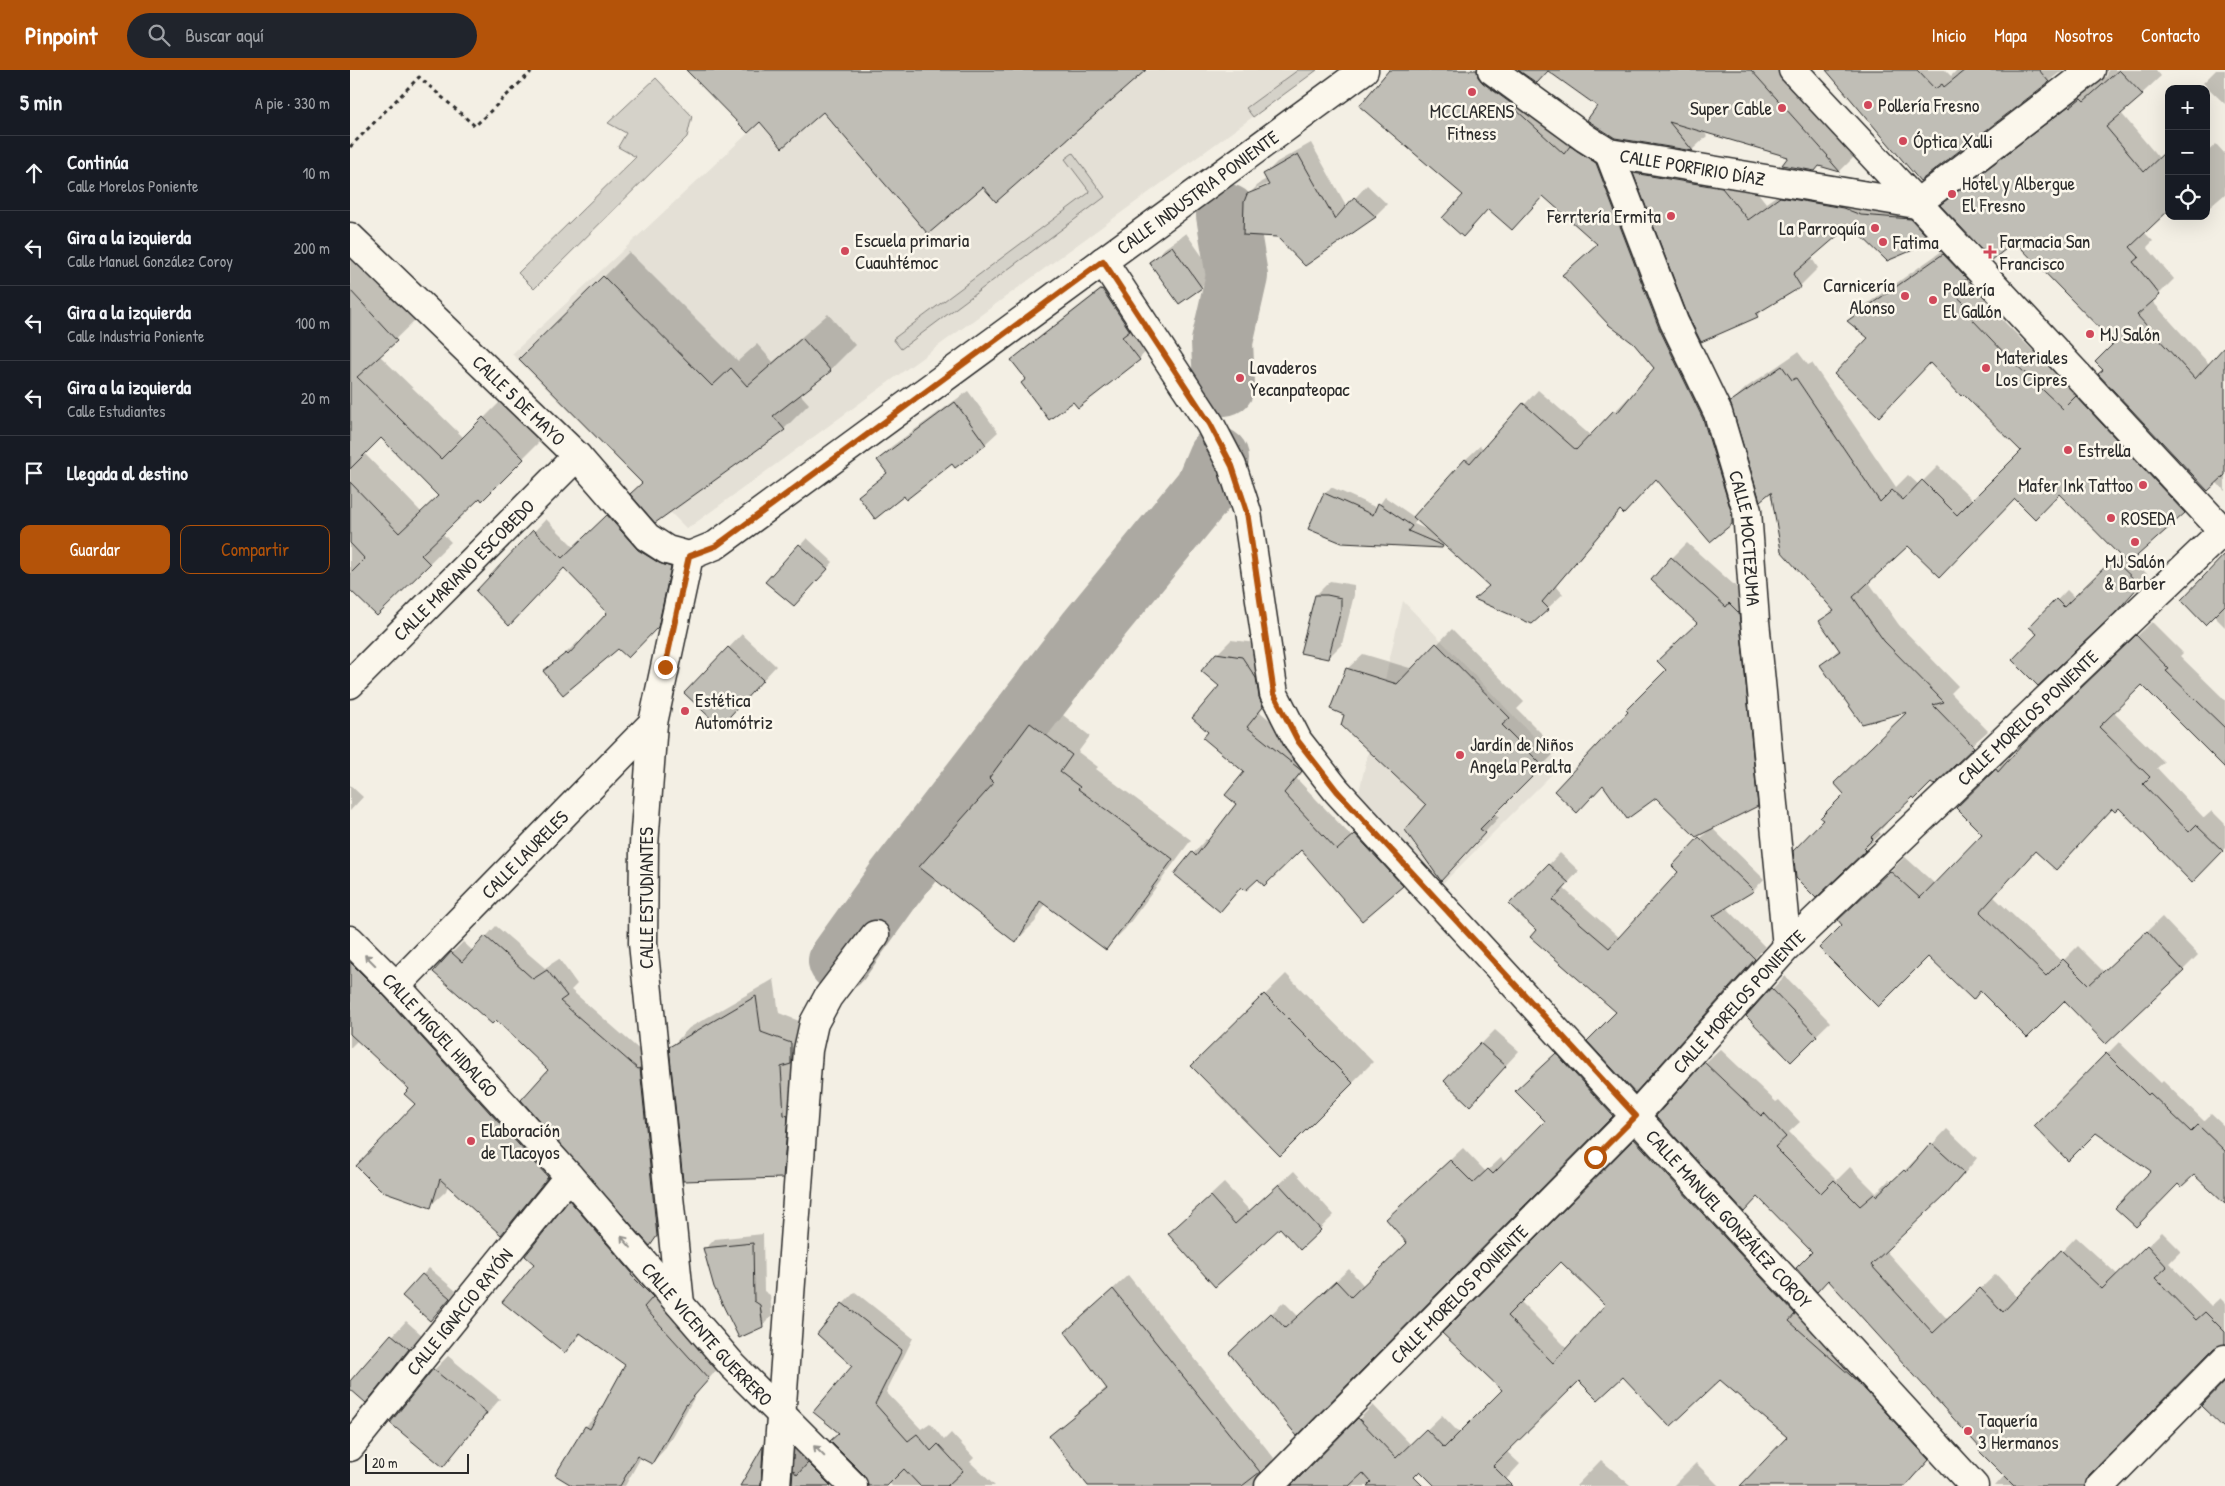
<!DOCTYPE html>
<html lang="es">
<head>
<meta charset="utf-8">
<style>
	:root { --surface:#171b24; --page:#20242c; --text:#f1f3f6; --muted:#9ea1a6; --line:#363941; --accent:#b45309 }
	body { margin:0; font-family:"Patrick Hand",sans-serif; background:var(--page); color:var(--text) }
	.controls { position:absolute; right:15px; top:15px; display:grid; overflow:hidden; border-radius:10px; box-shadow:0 5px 20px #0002 }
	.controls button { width:45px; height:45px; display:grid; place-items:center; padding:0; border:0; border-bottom:1px solid var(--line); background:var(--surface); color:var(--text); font:25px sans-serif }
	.scale { position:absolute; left:15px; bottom:12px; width:104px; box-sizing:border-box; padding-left:5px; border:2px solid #2b2b2b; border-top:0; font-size:14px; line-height:18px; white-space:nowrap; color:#2b2b2b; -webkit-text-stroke:4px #fbf7ec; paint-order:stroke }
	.stop { position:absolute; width:15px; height:15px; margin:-11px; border:4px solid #b45309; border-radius:50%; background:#fff }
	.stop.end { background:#b45309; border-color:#fff; box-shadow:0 1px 5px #0008 }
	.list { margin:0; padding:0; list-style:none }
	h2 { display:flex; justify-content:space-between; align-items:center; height:65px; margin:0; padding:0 20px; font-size:21px }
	h2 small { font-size:16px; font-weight:400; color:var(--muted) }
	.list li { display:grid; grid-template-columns:32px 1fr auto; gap:15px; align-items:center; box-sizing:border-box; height:75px; padding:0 20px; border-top:1px solid var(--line) }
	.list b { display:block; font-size:19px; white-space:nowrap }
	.list p { margin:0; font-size:16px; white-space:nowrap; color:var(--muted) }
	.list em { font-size:16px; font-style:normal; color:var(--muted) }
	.actions { display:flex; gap:10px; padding:15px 20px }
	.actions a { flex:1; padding:11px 0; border:1px solid var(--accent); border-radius:10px; text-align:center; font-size:18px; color:var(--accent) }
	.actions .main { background:var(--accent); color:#fff }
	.icon { flex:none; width:28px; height:28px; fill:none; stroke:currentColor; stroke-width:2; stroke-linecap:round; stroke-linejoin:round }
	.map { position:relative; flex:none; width:1875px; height:1416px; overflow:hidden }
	header { display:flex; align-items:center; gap:30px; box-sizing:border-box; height:70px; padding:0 25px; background:var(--accent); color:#fff }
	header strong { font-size:24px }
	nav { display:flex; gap:28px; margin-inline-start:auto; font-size:18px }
	.search { width:350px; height:45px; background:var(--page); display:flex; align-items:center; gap:12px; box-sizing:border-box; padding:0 18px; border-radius:28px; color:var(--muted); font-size:19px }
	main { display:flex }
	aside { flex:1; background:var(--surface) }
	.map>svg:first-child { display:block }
</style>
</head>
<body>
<header>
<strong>Pinpoint</strong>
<div class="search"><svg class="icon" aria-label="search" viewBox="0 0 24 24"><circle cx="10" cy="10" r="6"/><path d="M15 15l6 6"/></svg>Buscar aquí</div>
<nav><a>Inicio</a><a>Mapa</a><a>Nosotros</a><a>Contacto</a></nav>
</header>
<main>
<aside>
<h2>5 min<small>A pie · 330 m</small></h2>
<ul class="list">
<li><svg class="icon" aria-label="ahead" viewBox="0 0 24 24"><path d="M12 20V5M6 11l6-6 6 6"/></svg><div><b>Continúa</b><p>Calle Morelos Poniente</p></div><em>10 m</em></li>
<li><svg class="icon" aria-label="left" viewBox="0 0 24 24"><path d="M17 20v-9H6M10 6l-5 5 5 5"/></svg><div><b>Gira a la izquierda</b><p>Calle Manuel González Coroy</p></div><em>200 m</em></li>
<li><svg class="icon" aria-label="left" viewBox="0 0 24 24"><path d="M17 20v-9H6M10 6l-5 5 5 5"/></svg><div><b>Gira a la izquierda</b><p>Calle Industria Poniente</p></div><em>100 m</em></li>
<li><svg class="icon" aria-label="left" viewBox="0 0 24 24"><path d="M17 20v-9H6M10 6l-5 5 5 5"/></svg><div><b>Gira a la izquierda</b><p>Calle Estudiantes</p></div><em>20 m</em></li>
<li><svg class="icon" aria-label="arrive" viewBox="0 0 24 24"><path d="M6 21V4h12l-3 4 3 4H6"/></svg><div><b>Llegada al destino</b></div></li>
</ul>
<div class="actions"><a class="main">Guardar</a><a>Compartir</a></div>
</aside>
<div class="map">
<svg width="1875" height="1416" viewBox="0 0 1875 1416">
	<rect width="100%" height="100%" fill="#f3efe4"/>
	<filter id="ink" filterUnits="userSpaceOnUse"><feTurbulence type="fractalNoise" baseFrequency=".02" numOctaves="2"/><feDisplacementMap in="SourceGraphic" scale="10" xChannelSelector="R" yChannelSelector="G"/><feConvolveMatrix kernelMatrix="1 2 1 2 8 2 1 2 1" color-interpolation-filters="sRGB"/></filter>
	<g filter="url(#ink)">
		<!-- built -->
		<path fill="#e4e0d6" d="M 521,0 L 967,0 L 337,459 L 162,284 L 410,52 L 432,78 Z
			M 1053,531 L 1211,695 L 1085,821 L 1006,735 Z"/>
		<!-- green -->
		<path fill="#d5d2c9" stroke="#807e7a" d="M 948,0 L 967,0 L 903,47 L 896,38 Z
			M 306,8 L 342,46 L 337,67 L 184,219 L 168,203 L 286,87 L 268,77 L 276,63 L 258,53 Z
			M 723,83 L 755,127 L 551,279 L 543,269 L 740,122 L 715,89 Z"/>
		<!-- shadow -->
		<path fill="#0003" fill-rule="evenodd" d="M 1041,0 L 1150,0 L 1235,62 L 1396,438 L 1381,453 L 1306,408 L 1274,443 L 1271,440 L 1206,516 L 1213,524 L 1198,538 L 1140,515 L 1094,474 L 1092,476 L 975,424 L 981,417 L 1027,438 L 1035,427 L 1064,447 L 1115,390 L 1130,376 L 1134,379 L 1188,320 L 1241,366 L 1279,327 L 1281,328 L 1306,298 L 1285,273 L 1214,205 L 1248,173 L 1193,125 L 1139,138 L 1127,151 L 1115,124 ZM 1067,449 L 1078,460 L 1064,454 Z
			M 1199,0 L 1443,0 L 1492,70 L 1490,72 L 1504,87 L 1490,101 L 1352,60 L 1357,66 L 1342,80 L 1265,67 L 1249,36 Z
			M 1476,0 L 1595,0 L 1601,6 L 1607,0 L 1713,0 L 1570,110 Z
			M 1758,0 L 1806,0 L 1811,6 L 1771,43 L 1809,88 L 1819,79 L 1819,138 L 1794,162 L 1803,171 L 1797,177 L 1824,209 L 1802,231 L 1860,295 L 1875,278 L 1875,421 L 1754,300 L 1765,273 L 1665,170 L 1592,135 L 1607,121 L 1757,6 Z
			M 1866,0 L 1875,0 L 1875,34 L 1853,13 Z
			M 961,73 L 997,137 L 1017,115 L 1037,134 L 1025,146 L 955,194 L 898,125 L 911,112 L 917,109 L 915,104 L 927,92 ZM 924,111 L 925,113 L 906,122 L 906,119 Z
			M 1866,74 L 1875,84 L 1875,124 L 1860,137 L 1856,133 L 1856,83 Z
			M 1302,86 L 1390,100 L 1416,133 L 1449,110 L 1599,153 L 1581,171 L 1538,190 L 1500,153 L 1461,187 L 1468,198 L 1450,216 L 1418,235 L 1407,246 L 1340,245 L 1285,103 Z
			M 836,163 L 864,203 L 851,217 L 801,192 L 815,178 Z
			M 1609,169 L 1631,193 L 1617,207 L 1640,228 L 1636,233 L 1673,271 L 1729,325 L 1849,426 L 1782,489 L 1798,505 L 1688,614 L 1688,564 L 1681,557 L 1717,520 L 1725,528 L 1770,484 L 1709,423 L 1665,427 L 1558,474 L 1518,511 L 1549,555 L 1608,616 L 1601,623 L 1638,661 L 1536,751 L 1537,753 L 1529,762 L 1531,764 L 1466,826 L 1474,750 L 1560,640 L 1472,595 L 1490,578 L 1471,552 L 1484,539 L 1421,420 L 1381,332 L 1397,317 L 1448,282 L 1458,295 L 1462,293 L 1546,417 L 1558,405 L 1569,415 L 1588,396 L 1623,430 L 1672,381 L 1580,292 L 1519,268 L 1499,251 L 1514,236 Z
			M 0,175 L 67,248 L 29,285 L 114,368 L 156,326 L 195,366 L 132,429 L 130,427 L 92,463 L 101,472 L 27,545 L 0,518 ZM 31,366 L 89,425 L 71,442 L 14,383 Z
			M 279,182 L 388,291 L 407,274 L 423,292 L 478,244 L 505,275 L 480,300 L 450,324 L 459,334 L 434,359 L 293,412 L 171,289 Z
			M 766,207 L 801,276 L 789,289 L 724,331 L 678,309 L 663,290 L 675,278 Z
			M 618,321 L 648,362 L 635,374 L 602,393 L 555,424 L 510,426 L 538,402 L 529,390 L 541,377 Z
			M 270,434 L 332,485 L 319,543 L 289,575 L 268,577 L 195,602 L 228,572 L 230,574 L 259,543 L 215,496 L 128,521 L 196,449 L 224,477 Z
			M 457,468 L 483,492 L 451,528 L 417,512 Z
			M 1337,473 L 1392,522 L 1422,720 L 1407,735 L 1362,758 L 1414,809 L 1404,820 L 1376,837 L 1415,877 L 1296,1010 L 1268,942 L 1161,834 L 1210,783 L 1229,801 L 1213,818 L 1270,868 L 1329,802 L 1323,796 L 1359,760 L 1318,600 L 1349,553 L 1322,488 Z
			M 1875,486 L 1875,557 L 1863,545 Z
			M 980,511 L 1004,515 L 1004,525 L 992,574 L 978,588 L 966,525 Z
			M 1802,552 L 1833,583 L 1830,586 L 1875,630 L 1875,695 L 1792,613 L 1763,642 L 1814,692 L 1807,698 L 1854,748 L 1862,741 L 1875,754 L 1875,778 L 1842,811 L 1769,737 L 1762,737 L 1686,780 L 1644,827 L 1712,892 L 1728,876 L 1754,902 L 1812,847 L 1848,885 L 1833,900 L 1756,973 L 1714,929 L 1631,920 L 1577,886 L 1494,855 L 1504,836 L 1555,787 L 1585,814 L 1634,764 L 1622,723 L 1661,686 L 1662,687 L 1688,660 Z
			M 1102,559 L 1174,632 L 1167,639 L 1208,680 L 1144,743 L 1149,747 L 1106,794 L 1077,735 L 995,644 L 997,599 L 1013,584 L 1063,599 Z
			M 392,564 L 426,596 L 384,641 L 336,623 Z
			M 881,570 L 906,573 L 926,622 L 910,642 L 965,687 L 947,709 L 1002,767 L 1020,751 L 1066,801 L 1052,815 L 952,778 L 892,816 L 870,840 L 826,803 L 856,769 L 859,771 L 888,734 L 896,702 L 860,662 L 871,615 L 867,584 Z
			M 700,635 L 740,666 L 728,682 L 748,697 L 746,699 L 841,770 L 775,859 L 756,878 L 695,834 L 685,852 L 666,871 L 646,712 L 681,654 Z
			M 0,715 L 13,727 L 0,741 Z
			M 146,856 L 195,898 L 209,889 L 227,914 L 221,920 L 300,989 L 311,1163 L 300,1174 L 200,1000 L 102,883 L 113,872 L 123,881 Z
			M 0,858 L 213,1091 L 167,1148 L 151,1163 L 98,1115 L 96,1121 L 80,1136 L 67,1034 L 61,1019 L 8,970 L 0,978 Z
			M 936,904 L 1023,992 L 930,1084 L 843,996 Z
			M 1435,906 L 1480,952 L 1441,990 L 1422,919 Z
			M 424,909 L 429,943 L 459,955 L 451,1088 L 432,1107 L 321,977 L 339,958 Z
			M 1145,960 L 1169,981 L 1133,1020 L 1095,1011 Z
			M 1219,972 L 1275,1033 L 947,1364 L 892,1271 L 934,1232 L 948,1246 L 999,1199 L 1014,1216 L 1058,1173 L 1050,1137 L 1113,1078 L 1136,1102 L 1151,1088 L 1156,1093 L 1197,1051 L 1179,1008 Z
			M 1769,972 L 1811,1013 L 1813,1011 L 1854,1051 L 1861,1044 L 1875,1057 L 1875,1133 L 1844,1103 L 1803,1101 L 1746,1061 L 1686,1056 Z
			M 1370,979 L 1426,1032 L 1429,1030 L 1450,1052 L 1439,1062 L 1487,1110 L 1500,1097 L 1526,1123 L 1539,1110 L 1542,1113 L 1569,1086 L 1570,1087 L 1597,1059 L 1627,1088 L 1610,1109 L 1535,1180 L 1598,1250 L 1646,1204 L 1668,1228 L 1726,1167 L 1768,1205 L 1812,1162 L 1831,1181 L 1819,1193 L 1861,1236 L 1870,1228 L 1875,1233 L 1875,1273 L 1864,1277 L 1753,1389 L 1749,1396 L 1749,1405 L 1759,1416 L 1645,1416 L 1655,1405 L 1464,1182 L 1355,993 Z
			M 1300,1055 L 1593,1375 L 1556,1416 L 1392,1416 L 1438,1367 L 1370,1309 L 1273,1305 L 1230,1309 L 1156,1381 L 1170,1394 L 1150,1416 L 1086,1416 L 1070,1399 L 1053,1416 L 940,1416 L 946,1413 L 1023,1335 L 1061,1375 L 1092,1345 L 1110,1364 L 1154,1320 L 1094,1263 ZM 1211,1190 L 1257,1235 L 1218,1279 L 1170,1231 Z
			M 944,1101 L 984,1145 L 950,1178 L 930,1156 L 865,1216 L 833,1151 L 874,1113 L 900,1141 Z
			M 233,1119 L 371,1295 L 348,1321 L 314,1380 L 302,1393 L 291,1387 L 275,1416 L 225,1416 L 207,1405 L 236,1356 L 249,1343 L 276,1295 L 232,1263 L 215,1281 L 186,1194 L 176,1185 Z
			M 413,1164 L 414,1221 L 420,1225 L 422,1246 L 412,1256 L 355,1179 L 365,1169 Z
			M 79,1198 L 106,1221 L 80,1250 L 54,1226 Z
			M 778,1205 L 924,1388 L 918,1396 L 918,1405 L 928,1416 L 741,1416 L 700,1366 L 757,1317 L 717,1262 Z
			M 505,1222 L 563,1268 L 536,1322 L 571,1359 L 580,1353 L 594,1370 L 601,1363 L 624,1388 L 620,1392 L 645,1416 L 542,1416 L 491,1362 L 504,1296 L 493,1234 Z
			M 56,1251 L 72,1265 L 29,1317 L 16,1331 L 0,1317 L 0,1313 Z
			M 98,1286 L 150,1329 L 93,1395 L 41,1353 L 84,1300 Z
			M 426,1364 L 433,1416 L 391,1416 L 414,1376 Z
			M 466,1388 L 495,1416 L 457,1416 L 448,1406 Z
			M 1251,1390 L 1281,1416 L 1226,1416 Z
			M 1346,1393 L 1369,1416 L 1323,1416 Z"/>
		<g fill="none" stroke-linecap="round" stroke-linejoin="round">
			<!-- river -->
			<path stroke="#aca9a2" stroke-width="62" d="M 874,315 L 872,272 L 887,206 L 877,145
				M 489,891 L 545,813 L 738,562 L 855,419 L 868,388
				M 441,1394 L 443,1416"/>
		</g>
		<!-- building -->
		<path fill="#c0beb6" stroke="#2b2b2b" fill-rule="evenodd" d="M 336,0 L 796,0 L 646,132 L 633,117 L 578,164 L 473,42 L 432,78 L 410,52 L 398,63 Z
			M 1039,0 L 1127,0 L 1128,7 L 1133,13 L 1166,37 L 1164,38 L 1214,84 L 1220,76 L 1246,93 L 1309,258 L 1353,349 L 1382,444 L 1382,454 L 1360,472 L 1306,409 L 1274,444 L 1270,440 L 1192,532 L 1199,539 L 1182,554 L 1124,529 L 1139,516 L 1063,447 L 1115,389 L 1120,393 L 1173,333 L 1226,380 L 1264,340 L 1267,343 L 1304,298 L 1284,274 L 1259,255 L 1212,205 L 1247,174 L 1193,126 L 1162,160 L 1138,139 L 1113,167 L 1092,148 L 1113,125 L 1009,36 Z
			M 1168,0 L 1401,0 L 1478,86 L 1477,87 L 1490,102 L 1469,96 L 1465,101 L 1432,95 L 1438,87 L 1319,52 L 1343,81 L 1265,68 L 1237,50 L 1247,36 L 1198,1 L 1187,13 Z
			M 1476,0 L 1567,0 L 1585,19 L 1592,14 L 1594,17 L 1615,0 L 1689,0 L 1699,12 L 1570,111 Z
			M 1769,0 L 1793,25 L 1756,57 L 1794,102 L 1816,81 L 1819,84 L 1819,140 L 1780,177 L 1789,187 L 1783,192 L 1810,225 L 1787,245 L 1845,309 L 1875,276 L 1875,405 L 1858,421 L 1748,304 L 1753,300 L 1745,292 L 1764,273 L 1665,172 L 1642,190 L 1590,135 L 1719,36 L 1720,37 L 1731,28 L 1734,31 Z
			M 948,84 L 985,149 L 1004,127 L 1026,147 L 955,196 L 927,167 L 893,165 L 894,132 L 897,124 L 919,115 L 913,104 Z
			M 1283,103 L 1372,118 L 1398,150 L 1430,127 L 1493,138 L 1511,145 L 1561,149 L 1582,172 L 1537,191 L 1500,155 L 1443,204 L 1451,217 L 1406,244 L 1408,247 L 1351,272 L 1338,246 Z
			M 822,176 L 852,218 L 829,234 L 799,192 Z
			M 1593,184 L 1617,209 L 1601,221 L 1626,244 L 1622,249 L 1658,287 L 1713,339 L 1726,326 L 1835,443 L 1778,494 L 1709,424 L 1685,449 L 1665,429 L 1590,507 L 1558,476 L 1503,527 L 1534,571 L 1594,632 L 1583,635 L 1624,677 L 1584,715 L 1581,713 L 1565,729 L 1563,727 L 1521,767 L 1523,769 L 1514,778 L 1516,780 L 1466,828 L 1446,808 L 1443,781 L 1473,750 L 1470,748 L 1494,724 L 1484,713 L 1557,642 L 1512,654 L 1470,595 L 1490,581 L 1469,551 L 1484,541 L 1431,481 L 1421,422 L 1410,431 L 1380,332 L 1432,296 L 1442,310 L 1446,308 L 1530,432 L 1542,420 L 1553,430 L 1572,410 L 1607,445 L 1671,381 L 1613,324 L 1611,326 L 1580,293 L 1529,347 L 1484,304 L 1518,268 L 1497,251 Z
			M 253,206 L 362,316 L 381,298 L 397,316 L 452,268 L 481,301 L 423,346 L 435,360 L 305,453 L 280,424 L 292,413 L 169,289 Z
			M 752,219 L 780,261 L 772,267 L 790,290 L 728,338 L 723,332 L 699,350 L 671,313 L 676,309 L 661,290 Z
			M 0,220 L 47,271 L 7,307 L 91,389 L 133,347 L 174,389 L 132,431 L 130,428 L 71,485 L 80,494 L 27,546 L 0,520 L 0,504 L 15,489 L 0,473 L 0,412 L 49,463 L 88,426 L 31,368 L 0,399 Z
			M 605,332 L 636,375 L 605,398 L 602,394 L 556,430 L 554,426 L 525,449 L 508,426 L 537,403 L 527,390 Z
			M 974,423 L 1023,445 L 1028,433 L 1062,456 L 1058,461 L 1093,476 L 1092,478 L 992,473 L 958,459 Z
			M 257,445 L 288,480 L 309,493 L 321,497 L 308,557 L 278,588 L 268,579 L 213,625 L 193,601 L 216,583 L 218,585 L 257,543 L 214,498 L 159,556 L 126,521 L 183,460 L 212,488 Z
			M 449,474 L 478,499 L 444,536 L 415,512 Z
			M 1875,484 L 1875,535 L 1855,555 L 1831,530 Z
			M 1321,487 L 1376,537 L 1379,533 L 1389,543 L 1408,736 L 1346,767 L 1306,728 L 1277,749 L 1253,715 L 1227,743 L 1204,721 L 1278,642 L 1276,640 L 1316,600 L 1307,591 L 1347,553 L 1301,510 Z
			M 1763,489 L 1790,515 L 1765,543 L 1688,616 L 1662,590 L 1687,564 L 1679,557 L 1706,529 L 1714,537 Z
			M 965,525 L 977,525 L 991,528 L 991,540 L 978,589 L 950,583 Z
			M 1786,565 L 1819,599 L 1816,601 L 1875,658 L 1875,698 L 1792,615 L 1749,657 L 1800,707 L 1793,714 L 1839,762 L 1846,755 L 1873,781 L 1842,813 L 1769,738 L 1765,742 L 1762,739 L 1706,800 L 1685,781 L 1630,842 L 1696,906 L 1713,889 L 1739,915 L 1797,861 L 1834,901 L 1756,974 L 1714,931 L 1677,968 L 1630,921 L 1623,930 L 1578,887 L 1528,937 L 1469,878 L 1492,855 L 1488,850 L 1540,801 L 1570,828 L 1632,764 L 1606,738 L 1646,699 L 1648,702 L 1672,675 Z
			M 1086,573 L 1160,648 L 1152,655 L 1193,696 L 1130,759 L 1135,763 L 1091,811 L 1055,760 L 1076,735 L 991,655 L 994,645 L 980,639 L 996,598 L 1047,614 Z
			M 378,577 L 413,610 L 370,657 L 334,623 Z
			M 866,583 L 892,587 L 906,608 L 909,627 L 913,637 L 897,657 L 952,701 L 934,723 L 987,780 L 1005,764 L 1053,816 L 1012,851 L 951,780 L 914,816 L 908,809 L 895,821 L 891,817 L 870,842 L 824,804 L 842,782 L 846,786 L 886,734 L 875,725 L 894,702 L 853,668 L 858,662 L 842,648 L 869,616 L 851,601 Z
			M 680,653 L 722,685 L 710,702 L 730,717 L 728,719 L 823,789 L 756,880 L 690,831 L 666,873 L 569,797 L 644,713 L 639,708 Z
			M 1349,767 L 1404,821 L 1363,846 L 1405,889 L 1285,1023 L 1237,971 L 1266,942 L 1180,867 L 1186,860 L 1159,834 L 1198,794 L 1219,813 L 1203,830 L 1259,878 L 1328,802 L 1322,796 Z
			M 135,866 L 183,909 L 197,900 L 217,926 L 210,931 L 288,999 L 290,998 L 307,1166 L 300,1176 L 171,1030 L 198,1000 L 146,950 L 142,954 L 83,902 L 101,882 L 112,892 Z
			M 0,892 L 35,927 L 198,1107 L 151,1165 L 90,1109 L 81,1138 L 30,1120 L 6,1096 L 65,1034 L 54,1024 L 59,1019 L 0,964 Z
			M 1421,918 L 1467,966 L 1441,992 L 1396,946 Z
			M 914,924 L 1003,1013 L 930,1086 L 841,996 Z
			M 406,926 L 411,962 L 441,973 L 441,994 L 431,997 L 434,1045 L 438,1046 L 433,1108 L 333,1111 L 319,977 Z
			M 1130,973 L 1156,996 L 1120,1036 L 1094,1011 Z
			M 1206,983 L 1263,1046 L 947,1366 L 879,1283 L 921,1243 L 935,1258 L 986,1211 L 1001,1227 L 1057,1173 L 1036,1149 L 1100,1090 L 1123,1113 L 1138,1099 L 1143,1104 L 1195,1051 L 1165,1021 Z
			M 1756,983 L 1798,1025 L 1800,1023 L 1841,1062 L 1848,1055 L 1875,1081 L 1875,1134 L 1844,1105 L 1831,1117 L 1828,1114 L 1786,1157 L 1765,1138 L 1801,1101 L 1746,1063 L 1718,1091 L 1684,1056 Z
			M 1354,992 L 1411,1046 L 1414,1043 L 1436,1067 L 1425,1077 L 1471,1123 L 1484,1110 L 1510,1136 L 1524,1124 L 1526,1126 L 1554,1100 L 1556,1102 L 1581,1073 L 1614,1103 L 1595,1125 L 1521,1195 L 1583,1263 L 1630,1218 L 1653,1242 L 1711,1180 L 1752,1219 L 1797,1175 L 1817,1197 L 1805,1208 L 1846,1250 L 1855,1242 L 1875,1262 L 1875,1274 L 1864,1278 L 1739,1405 L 1735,1416 L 1664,1416 L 1629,1381 L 1631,1379 L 1478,1210 L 1467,1222 L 1446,1198 L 1462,1182 L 1408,1127 L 1394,1142 L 1306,1046 Z
			M 1284,1069 L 1445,1244 L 1439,1251 L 1509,1313 L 1579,1390 L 1556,1416 L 1390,1416 L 1437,1367 L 1370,1310 L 1320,1357 L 1273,1307 L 1248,1330 L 1229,1311 L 1143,1396 L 1163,1416 L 1085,1416 L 1070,1401 L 1064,1407 L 1073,1416 L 1017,1416 L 1021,1412 L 1013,1403 L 999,1416 L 941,1416 L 1008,1348 L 1046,1388 L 1076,1359 L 1094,1378 L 1152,1320 L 1092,1263 ZM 1211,1192 L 1255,1235 L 1203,1293 L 1157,1246 Z
			M 929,1114 L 971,1160 L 950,1180 L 930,1158 L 865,1217 L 818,1164 L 860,1126 L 885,1154 Z
			M 219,1130 L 282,1203 L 281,1205 L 303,1227 L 294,1237 L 359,1309 L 336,1335 L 302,1394 L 287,1386 L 270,1416 L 223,1416 L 205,1405 L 235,1356 L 240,1359 L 275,1295 L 230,1263 L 215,1283 L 152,1232 L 184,1194 L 175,1186 Z
			M 403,1173 L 404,1231 L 410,1235 L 413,1257 L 389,1268 L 364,1217 L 353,1178 Z
			M 72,1204 L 100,1228 L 80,1251 L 52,1226 Z
			M 763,1219 L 910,1402 L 892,1416 L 738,1416 L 699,1366 L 757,1319 L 715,1262 Z
			M 492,1233 L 552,1280 L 525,1334 L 558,1371 L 567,1364 L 581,1381 L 588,1374 L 613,1401 L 597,1416 L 570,1416 L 554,1399 L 537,1416 L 518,1416 L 514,1405 L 480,1371 L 489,1363 L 463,1342 L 502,1296 L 467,1264 Z
			M 41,1264 L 59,1279 L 16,1333 L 0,1319 L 0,1311 Z
			M 83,1299 L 137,1343 L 93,1397 L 40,1353 Z
			M 1875,1311 L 1875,1359 L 1851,1336 Z
			M 413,1376 L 411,1416 L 390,1416 Z
			M 458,1393 L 481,1416 L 442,1416 L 443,1400 L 447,1405 Z"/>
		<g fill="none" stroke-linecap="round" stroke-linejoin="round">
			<!-- minor casing -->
			<g stroke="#2b2b2b" stroke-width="31">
				<g id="minor">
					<path id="s1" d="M 1142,0 L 1235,68 L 1259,83 L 1566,134 L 1741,0"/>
					<path id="s2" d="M 1259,83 L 1324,252 L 1368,343 L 1397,441 L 1405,551 L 1437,877"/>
					<path id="s3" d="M 0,167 L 227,386 L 297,467 L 317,480 L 339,486"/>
					<path id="s4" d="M 753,191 L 860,354 L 882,396 L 897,442 L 924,624 L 948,671 L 987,721 L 1624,1416"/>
					<path id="s5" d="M 339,486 L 366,475 L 1014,0"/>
					<path id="s6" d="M 0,614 L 227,386"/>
					<path id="s7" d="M 46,916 L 303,653"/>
					<path d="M 330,1234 L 293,873 L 294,775 L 303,653 L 339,486"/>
					<path id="s8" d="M 0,1377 L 219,1106"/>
					<path d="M 426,1416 L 458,980 L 464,953 L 478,927 L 525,865"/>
					<path id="s9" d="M 919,1416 L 1285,1046 L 1437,877 L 1875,459"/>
				</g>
			</g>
			<!-- secondary casing -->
			<g stroke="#2b2b2b" stroke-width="31">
				<g id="secondary">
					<path d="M 1443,0 L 1875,463"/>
					<path id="s10" d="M 0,870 L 46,916 L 219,1106 L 383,1296 L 503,1416"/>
					<path d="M 1750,1416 L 1875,1289"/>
				</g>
			</g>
			<!-- path -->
			<path stroke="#2b2b2b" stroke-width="3" stroke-dasharray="4 4" stroke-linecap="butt" d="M 0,77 L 69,7 L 125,56 L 183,0"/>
			<!-- minor -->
			<use href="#minor" stroke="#fbf7ec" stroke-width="28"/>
			<!-- secondary -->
			<use href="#secondary" stroke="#fbf7ec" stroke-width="28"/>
		</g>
		<!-- one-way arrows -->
		<defs><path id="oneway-shaft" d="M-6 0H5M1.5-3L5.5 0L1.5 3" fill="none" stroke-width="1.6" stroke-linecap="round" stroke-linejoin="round" transform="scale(1.25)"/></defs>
		<g stroke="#93918c">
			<use href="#oneway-shaft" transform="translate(20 890) rotate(-135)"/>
			<use href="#oneway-shaft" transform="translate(276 1172) rotate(-131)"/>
			<use href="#oneway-shaft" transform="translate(469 1381) rotate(-135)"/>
		</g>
	</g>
	<g fill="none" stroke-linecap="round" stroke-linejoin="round" filter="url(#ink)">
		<!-- route -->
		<path stroke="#b45309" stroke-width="6" d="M 315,597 L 339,486 L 366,476 L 753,191 L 860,354 L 882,396 L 897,442 L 924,624 L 948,671 L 987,721 L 1286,1046 L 1245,1087"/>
	</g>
	<!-- markers -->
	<g fill="#d1495b" stroke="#fbf7ec" stroke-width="2">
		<circle cx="1122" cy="22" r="5"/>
		<circle cx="1518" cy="35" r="5"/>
		<circle cx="1432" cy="38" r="5"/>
		<circle cx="1553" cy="71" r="5"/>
		<circle cx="1602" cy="124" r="5"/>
		<circle cx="1321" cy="146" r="5"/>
		<circle cx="1525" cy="158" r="5"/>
		<circle cx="1533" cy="172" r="5"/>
		<circle cx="495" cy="181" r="5"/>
		<path d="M1637.5 174.5h5v5h5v5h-5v5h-5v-5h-5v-5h5z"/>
		<circle cx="1555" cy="226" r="5"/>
		<circle cx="1583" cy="230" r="5"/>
		<circle cx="1740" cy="264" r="5"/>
		<circle cx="1636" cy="298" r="5"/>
		<circle cx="890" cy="308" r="5"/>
		<circle cx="1718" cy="380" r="5"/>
		<circle cx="1793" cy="415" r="5"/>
		<circle cx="1761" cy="448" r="5"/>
		<circle cx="1785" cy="472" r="5"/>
		<circle cx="335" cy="641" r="5"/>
		<circle cx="1110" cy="685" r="5"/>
		<circle cx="121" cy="1071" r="5"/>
		<circle cx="1618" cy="1361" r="5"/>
	</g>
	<g text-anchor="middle" stroke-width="5" stroke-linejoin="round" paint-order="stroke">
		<!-- poi labels -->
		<g font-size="19" fill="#2b2b2b" stroke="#fbf7ec" text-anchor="start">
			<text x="1528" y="42">Pollería Fresno</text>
			<text x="1422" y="45" text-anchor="end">Super Cable</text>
			<text x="1122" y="48" text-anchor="middle">MCCLARENS<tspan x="1122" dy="22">Fitness</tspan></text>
			<text x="1563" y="78">Óptica Xalli</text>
			<text x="1612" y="120">Hotel y Albergue<tspan x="1612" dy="22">El Fresno</tspan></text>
			<text x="1311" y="153" text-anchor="end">Ferrtería Ermita</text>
			<text x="1515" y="165" text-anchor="end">La Parroquía</text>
			<text x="505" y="177">Escuela primaria<tspan x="505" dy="22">Cuauhtémoc</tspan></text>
			<text x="1650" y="178">Farmacia San<tspan x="1650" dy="22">Francisco</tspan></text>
			<text x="1543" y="179">Fatima</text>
			<text x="1545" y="222" text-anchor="end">Carnicería<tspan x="1545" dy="22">Alonso</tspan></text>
			<text x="1593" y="226">Pollería<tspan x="1593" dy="22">El Gallón</tspan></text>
			<text x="1750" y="271">MJ Salón</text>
			<text x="1646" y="294">Materiales<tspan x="1646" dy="22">Los Cipres</tspan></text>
			<text x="900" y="304">Lavaderos<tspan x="900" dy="22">Yecanpateopac</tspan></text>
			<text x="1728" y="387">Estrella</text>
			<text x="1783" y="422" text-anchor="end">Mafer Ink Tattoo</text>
			<text x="1771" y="455">ROSEDA</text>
			<text x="1785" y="498" text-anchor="middle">MJ Salón<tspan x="1785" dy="22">&amp; Barber</tspan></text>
			<text x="345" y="637">Estética<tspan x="345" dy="22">Automótriz</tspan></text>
			<text x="1120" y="681">Jardín de Niños<tspan x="1120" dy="22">Angela Peralta</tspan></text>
			<text x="131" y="1067">Elaboración<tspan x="131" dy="22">de Tlacoyos</tspan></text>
			<text x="1628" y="1357">Taquería<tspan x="1628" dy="22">3 Hermanos</tspan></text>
		</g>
		<!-- street labels -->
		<g font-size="19" fill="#2b2b2b" stroke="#fbf7ec">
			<text dy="7" stroke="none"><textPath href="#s1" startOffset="228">CALLE PORFIRIO DÍAZ</textPath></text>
			<text dy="7" stroke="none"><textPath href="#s5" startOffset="626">CALLE INDUSTRIA PONIENTE</textPath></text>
			<text dy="7" stroke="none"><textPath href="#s3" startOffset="235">CALLE 5 DE MAYO</textPath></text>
			<text dy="7" stroke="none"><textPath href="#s2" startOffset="411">CALLE MOCTEZUMA</textPath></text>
			<text dy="7" stroke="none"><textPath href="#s6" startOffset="161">CALLE MARIANO ESCOBEDO</textPath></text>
			<text dy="7" stroke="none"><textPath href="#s9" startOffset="1080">CALLE MORELOS PONIENTE</textPath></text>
			<text dy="7" stroke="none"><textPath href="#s7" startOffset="184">CALLE LAURELES</textPath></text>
			<text transform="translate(296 828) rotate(-90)" y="7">CALLE ESTUDIANTES</text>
			<text dy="7" stroke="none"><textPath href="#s9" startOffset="675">CALLE MORELOS PONIENTE</textPath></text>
			<text dy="7" stroke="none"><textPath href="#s10" startOffset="131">CALLE MIGUEL HIDALGO</textPath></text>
			<text dy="7" stroke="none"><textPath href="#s4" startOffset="1171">CALLE MANUEL GONZÁLEZ COROY</textPath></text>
			<text dy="7" stroke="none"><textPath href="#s9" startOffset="270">CALLE MORELOS PONIENTE</textPath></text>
			<text dy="7" stroke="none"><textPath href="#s8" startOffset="174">CALLE IGNACIO RAYÓN</textPath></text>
			<text dy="7" stroke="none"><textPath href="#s10" startOffset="532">CALLE VICENTE GUERRERO</textPath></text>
		</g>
	</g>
</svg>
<div class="controls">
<button>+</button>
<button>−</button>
<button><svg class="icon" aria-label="locate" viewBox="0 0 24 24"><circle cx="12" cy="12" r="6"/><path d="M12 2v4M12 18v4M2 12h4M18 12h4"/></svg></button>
</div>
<div class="scale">20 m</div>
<div class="stop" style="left:1245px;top:1087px"></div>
<div class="stop end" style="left:315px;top:597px"></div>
</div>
</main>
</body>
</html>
